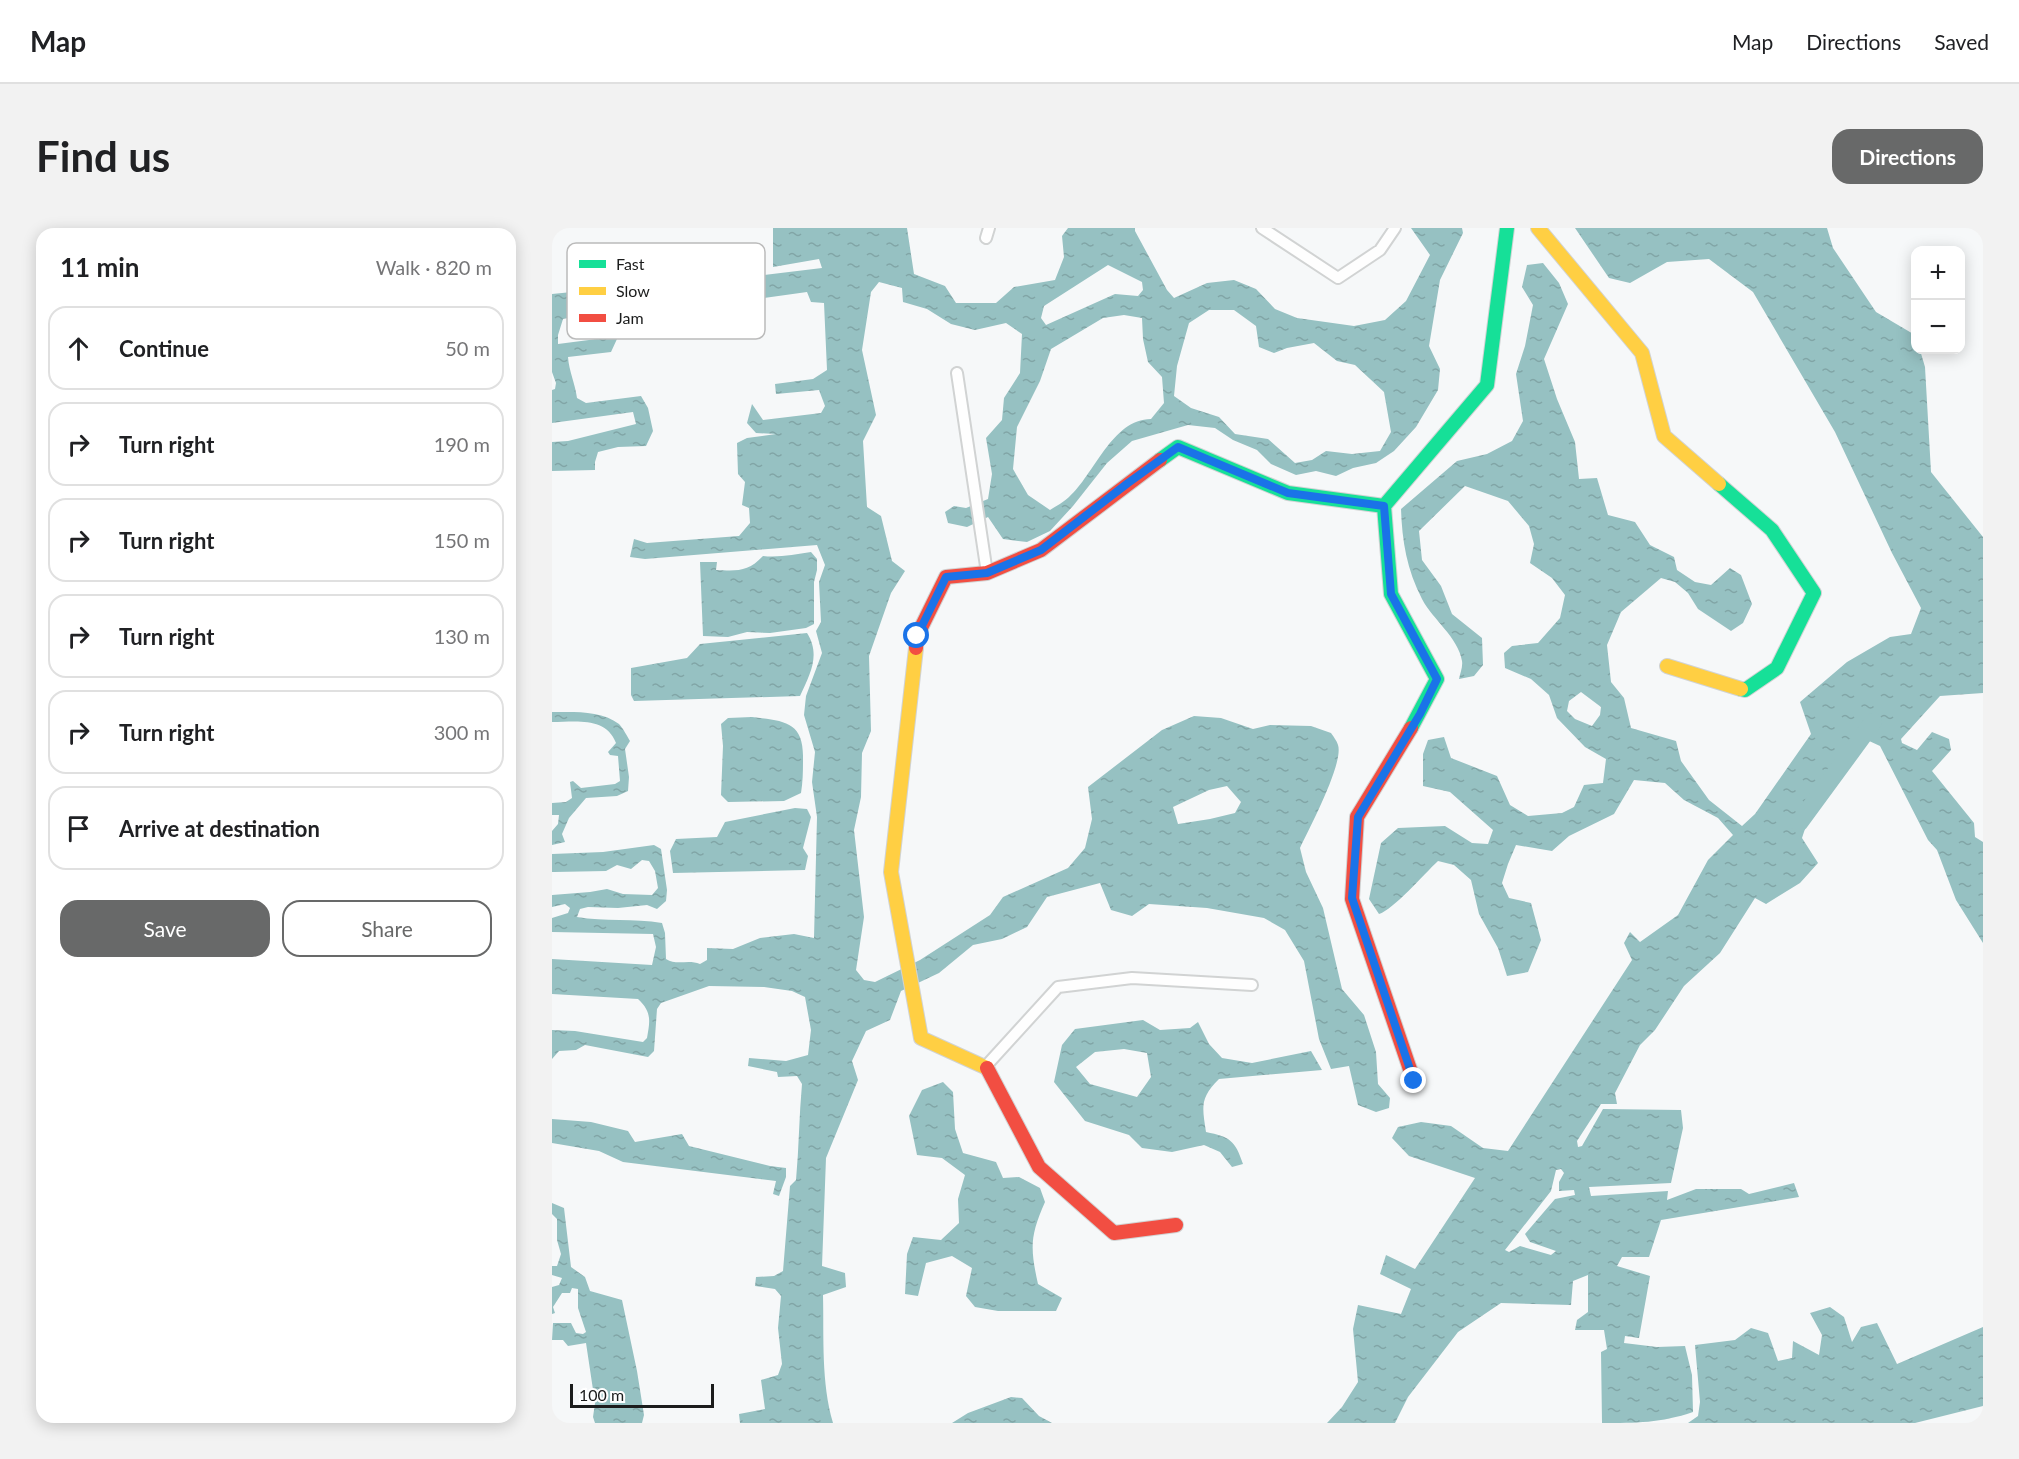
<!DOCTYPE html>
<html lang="en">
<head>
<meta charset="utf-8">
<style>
	:root { --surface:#fff; --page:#f2f2f2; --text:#202124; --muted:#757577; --line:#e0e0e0; --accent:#686969 }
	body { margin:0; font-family:Lato,sans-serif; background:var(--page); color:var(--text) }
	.controls { position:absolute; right:18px; top:18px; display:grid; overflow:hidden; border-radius:12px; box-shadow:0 3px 15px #0003 }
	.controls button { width:54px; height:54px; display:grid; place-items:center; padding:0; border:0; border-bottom:2px solid var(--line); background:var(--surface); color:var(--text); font:30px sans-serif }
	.scale { position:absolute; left:18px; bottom:15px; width:144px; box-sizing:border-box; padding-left:6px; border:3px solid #1b1c1c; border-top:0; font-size:16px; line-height:21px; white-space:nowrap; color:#1b1c1c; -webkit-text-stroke:4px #fff; paint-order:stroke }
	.stop { position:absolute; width:18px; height:18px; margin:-14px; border:4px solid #1a73e8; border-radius:50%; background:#fff }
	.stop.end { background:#1a73e8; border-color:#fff; box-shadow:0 2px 6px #0008 }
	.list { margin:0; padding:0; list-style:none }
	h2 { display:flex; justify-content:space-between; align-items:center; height:78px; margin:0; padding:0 24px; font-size:26px }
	h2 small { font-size:20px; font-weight:400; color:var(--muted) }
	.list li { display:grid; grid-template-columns:39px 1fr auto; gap:18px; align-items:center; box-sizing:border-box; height:84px; margin:0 12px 12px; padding:0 12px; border:2px solid var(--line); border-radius:18px }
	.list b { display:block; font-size:22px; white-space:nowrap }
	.list em { font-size:20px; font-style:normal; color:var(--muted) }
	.actions { display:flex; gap:12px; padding:18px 24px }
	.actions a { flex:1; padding:14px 0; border:2px solid var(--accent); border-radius:18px; text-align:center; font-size:21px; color:var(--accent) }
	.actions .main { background:var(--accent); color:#fff }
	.icon { flex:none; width:33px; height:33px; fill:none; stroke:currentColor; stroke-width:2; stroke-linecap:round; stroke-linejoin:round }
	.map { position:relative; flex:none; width:1431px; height:1195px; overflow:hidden; border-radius:18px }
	header { display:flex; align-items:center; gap:36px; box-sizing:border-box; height:84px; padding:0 30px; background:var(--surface); border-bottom:2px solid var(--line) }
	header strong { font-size:28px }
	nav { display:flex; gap:33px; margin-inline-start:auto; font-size:21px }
	.intro { display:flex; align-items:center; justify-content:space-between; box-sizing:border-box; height:144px; padding:0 36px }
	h1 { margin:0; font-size:42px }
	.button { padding:15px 27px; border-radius:18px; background:var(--accent); color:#fff; font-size:21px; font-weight:700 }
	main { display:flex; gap:36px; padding:0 36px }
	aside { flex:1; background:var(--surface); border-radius:18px; box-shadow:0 3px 15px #0003 }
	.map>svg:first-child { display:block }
</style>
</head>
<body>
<header>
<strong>Map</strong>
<nav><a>Map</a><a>Directions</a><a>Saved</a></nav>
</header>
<div class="intro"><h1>Find us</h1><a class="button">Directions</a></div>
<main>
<aside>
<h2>11 min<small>Walk · 820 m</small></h2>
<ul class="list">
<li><svg class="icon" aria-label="ahead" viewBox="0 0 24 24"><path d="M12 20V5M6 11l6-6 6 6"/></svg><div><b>Continue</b></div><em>50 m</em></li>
<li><svg class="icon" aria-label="right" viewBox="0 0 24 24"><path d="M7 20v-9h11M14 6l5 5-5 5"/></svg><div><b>Turn right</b></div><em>190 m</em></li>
<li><svg class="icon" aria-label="right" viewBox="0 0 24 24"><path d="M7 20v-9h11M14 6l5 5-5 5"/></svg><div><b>Turn right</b></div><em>150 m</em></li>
<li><svg class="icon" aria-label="right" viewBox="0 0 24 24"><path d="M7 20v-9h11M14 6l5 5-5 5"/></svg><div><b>Turn right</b></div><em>130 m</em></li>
<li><svg class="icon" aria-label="right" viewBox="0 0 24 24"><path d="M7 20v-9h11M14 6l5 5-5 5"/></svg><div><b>Turn right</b></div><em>300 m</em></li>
<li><svg class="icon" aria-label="arrive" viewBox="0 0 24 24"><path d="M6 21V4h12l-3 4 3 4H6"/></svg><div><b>Arrive at destination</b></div></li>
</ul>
<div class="actions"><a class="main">Save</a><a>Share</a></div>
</aside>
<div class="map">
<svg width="1431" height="1195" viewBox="0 0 1431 1195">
	<defs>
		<pattern id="water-ripples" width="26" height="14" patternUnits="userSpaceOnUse" patternTransform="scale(1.5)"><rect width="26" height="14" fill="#96c1c2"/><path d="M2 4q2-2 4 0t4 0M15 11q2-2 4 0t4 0" fill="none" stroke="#81a5a6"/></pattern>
	</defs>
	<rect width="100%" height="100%" fill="#f6f8f9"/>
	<!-- water -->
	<path fill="url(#water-ripples)" fill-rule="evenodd" d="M 221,0 L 355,0 L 362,46 L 393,58 L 404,75 L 444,75 L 462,59 L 503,52 L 512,29 L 510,8 L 516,0 L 583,0 L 583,3 L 615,62 L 622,70 L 655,55 L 682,52 L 704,61 L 723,81 L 745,90 L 802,98 L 833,92 L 854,73 L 878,27 L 859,0 L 910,0 L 911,5 L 888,52 L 877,118 L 888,141 L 886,162 L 864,199 L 842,223 L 824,235 L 801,240 L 784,248 L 764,243 L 744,247 L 719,236 L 705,222 L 681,212 L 663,200 L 636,197 L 580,213 L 555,235 L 521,278 L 498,303 L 475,314 L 451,311 L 436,289 L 415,299 L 396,295 L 393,284 L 402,278 L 414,280 L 436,271 L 440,246 L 434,210 L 450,192 L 452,170 L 468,145 L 470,106 L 454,95 L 423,102 L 399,96 L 375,81 L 351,74 L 350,60 L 327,54 L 319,64 L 310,122 L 324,187 L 311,213 L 315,279 L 329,288 L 340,333 L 353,343 L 339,365 L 317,428 L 319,503 L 310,525 L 309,569 L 302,602 L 312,689 L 304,742 L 312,752 L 323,754 L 368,732 L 438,687 L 451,669 L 516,640 L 533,620 L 540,591 L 536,559 L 610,502 L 642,488 L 669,490 L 701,501 L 718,497 L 759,498 L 779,505 C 781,508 785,513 786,517 C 792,535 757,601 748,620 L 754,644 L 771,680 L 790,761 L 812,787 L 824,824 L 826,856 L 838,870 L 837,880 L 824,884 L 806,877 L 797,838 L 779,841 L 767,811 L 752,733 L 733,702 L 712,690 L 655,680 L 597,676 L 580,688 L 559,682 L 548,655 L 495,669 L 475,699 L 450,711 L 421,717 L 387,745 L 349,763 L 338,792 L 314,803 L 300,833 L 306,852 L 274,930 L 270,1038 L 293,1045 L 294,1059 L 271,1067 C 272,1110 269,1154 281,1195 L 188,1195 L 187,1186 L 213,1181 L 209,1152 L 226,1147 L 230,1136 L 226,1100 L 229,1068 L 223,1061 L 203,1058 L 204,1049 L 222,1048 L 231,1043 L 238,958 L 244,952 C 247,920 247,888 250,856 L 245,848 L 226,849 L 225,844 L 196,838 L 197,830 L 234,833 L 256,827 L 259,802 L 253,769 L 240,763 L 212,759 L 157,758 L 109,775 L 105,781 L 102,823 L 96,829 L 33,817 L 24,822 L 7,823 L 0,831 L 0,802 L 23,803 L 91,814 L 95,810 C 98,793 100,784 86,771 L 0,766 L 0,731 L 100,737 L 104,719 L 101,706 L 0,704 L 0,690 L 16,685 L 18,680 L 13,676 L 0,679 L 0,667 L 38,664 L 55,661 L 71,666 L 100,667 L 106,660 L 103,643 L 97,633 L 90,632 L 79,641 L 65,637 L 54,643 L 2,644 L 0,644 L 0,626 L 51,624 L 102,617 L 109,621 L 115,662 L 114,673 L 105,681 L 95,677 L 66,680 L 36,679 L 28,681 L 25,689 C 53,694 82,690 110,695 L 113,705 L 114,731 C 125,738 136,731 148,736 L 155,732 L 155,720 L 181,721 L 208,710 L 242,706 L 262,710 L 265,589 L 260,554 L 263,524 L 252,487 L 254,468 L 270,425 L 264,403 L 269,394 L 267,354 L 273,337 L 265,317 L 93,331 L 78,329 L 82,311 L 95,315 L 187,308 L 198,295 L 197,280 L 190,277 L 193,254 L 186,246 L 185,215 L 195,210 L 224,206 L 204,205 L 195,195 L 200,176 L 211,192 L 269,185 L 273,178 L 267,162 L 224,166 L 223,156 L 261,151 L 275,142 L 272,75 L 259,74 L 255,64 L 212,70 L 160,70 L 60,80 L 11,91 L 6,107 L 6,116 L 60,109 L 65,111 L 59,124 L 16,129 C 17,143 23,155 25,170 L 34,175 L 89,168 L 96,180 L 101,203 L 94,218 L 66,219 L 46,224 L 43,234 L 43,242 L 0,243 L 0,214 L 16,213 L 84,196 L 81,184 L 0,195 L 0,162 L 3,161 L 4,155 L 0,144 L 0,66 L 50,61 L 64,68 L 100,63 L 123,62 L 137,65 L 180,51 L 270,40 L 267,31 L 221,39 ZM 556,37 L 590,54 L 591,62 L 586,68 L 563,66 L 494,97 L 489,90 L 492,78 ZM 657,82 L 682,82 L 704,98 L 707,119 L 722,125 L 735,120 L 762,115 L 785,133 L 803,137 L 832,164 L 839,204 L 828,223 L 800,226 L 774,223 L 760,232 L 743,235 L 716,211 L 683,206 L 667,189 L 639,180 L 622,168 L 625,138 L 637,95 ZM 572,87 L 590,90 L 591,111 L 596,134 L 610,149 L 612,175 L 599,191 C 560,191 542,247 517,269 C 512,274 504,278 498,282 L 476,267 L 461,241 L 465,199 L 488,153 L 499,121 L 551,90 ZM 675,558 L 689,574 L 683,585 L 658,591 L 626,596 L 621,579 L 657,562 Z
		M 1023,0 L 1275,0 L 1281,20 L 1324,84 L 1363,107 L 1364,122 L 1368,122 L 1373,139 L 1379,244 L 1431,309 L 1431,465 L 1388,468 L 1349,511 L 1350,515 L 1365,522 L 1380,504 L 1397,511 L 1399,522 L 1380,543 L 1422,595 L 1423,609 L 1431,614 L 1431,715 L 1404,672 L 1385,622 L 1376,612 L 1328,518 L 1315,512 L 1300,513 L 1266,561 L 1250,610 L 1266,635 L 1248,655 L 1214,676 L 1203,670 L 1168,725 L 1132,758 L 1103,802 L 1088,817 L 1063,865 L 1065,876 L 1049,876 L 1025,913 L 1026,919 L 1030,918 L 1051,881 L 1129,882 L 1131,900 L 1119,955 L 1037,959 L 1039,968 L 1116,963 L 1115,972 L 1144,961 L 1189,961 L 1197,966 L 1242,955 L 1247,969 L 1109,992 L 1097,1029 L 1070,1029 L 1065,1038 L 1098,1048 L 1087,1110 L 1073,1108 L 1072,1115 L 1105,1119 L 1133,1118 L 1140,1147 L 1141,1184 C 1109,1195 1084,1195 1050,1195 L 1049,1124 L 1055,1121 L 1052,1102 L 1023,1102 L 1025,1092 L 1036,1084 L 1036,1047 L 1021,1053 L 1019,1077 L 949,1075 L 906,1104 L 856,1169 L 843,1195 L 775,1195 L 790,1179 L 806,1154 L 801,1101 L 806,1077 L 849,1086 L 859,1061 L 828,1046 L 834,1027 L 863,1041 L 923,950 L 857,928 L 840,910 L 846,899 L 869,894 L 899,898 L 931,920 L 956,923 L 1080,732 L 1072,715 L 1078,704 L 1088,714 L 1126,687 L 1156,632 L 1181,607 L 1166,590 L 1132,572 L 1113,555 L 1082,552 L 1062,586 L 1017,608 L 1000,623 L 964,617 L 956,636 L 950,655 L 957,670 L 979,675 L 989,712 L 976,744 L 955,748 L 946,720 L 927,686 L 919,652 L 902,637 L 886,633 C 872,646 841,682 827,686 L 817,671 L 829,615 L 846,600 L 893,598 L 920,615 L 936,616 L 941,602 L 898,564 L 871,558 L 871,526 L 876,512 L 892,509 L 899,530 L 945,548 L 958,577 L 976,588 L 1010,585 L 1022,579 L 1032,557 L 1051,555 L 1054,531 L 1033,519 L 1005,490 L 997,467 L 979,451 L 953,440 L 952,425 L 960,418 L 986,415 L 1008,390 L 1013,367 L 1000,350 L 978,335 L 982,316 L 977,298 L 956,273 L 913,258 L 867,303 L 870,332 L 889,358 L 900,386 L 930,410 L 931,437 L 922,448 L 907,451 C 908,446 911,439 910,433 C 906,409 881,392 870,371 C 855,342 850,313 849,281 L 905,233 L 935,226 L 960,213 L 971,193 L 964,146 L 973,118 L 981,77 L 970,59 L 975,37 L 991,35 L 1007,55 L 1016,76 L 992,131 L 1005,171 L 1023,214 L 1027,251 L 1045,250 L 1056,287 L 1083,294 L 1098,317 L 1122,329 L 1125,342 L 1143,354 L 1159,357 L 1178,340 L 1189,347 L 1200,376 L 1191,395 L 1179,403 L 1146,381 L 1136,365 L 1123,354 L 1109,350 L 1069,384 L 1055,417 L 1059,454 L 1072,470 L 1079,500 L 1124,513 L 1129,533 L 1157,572 L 1190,598 L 1203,586 L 1259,506 L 1248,474 L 1295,434 L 1338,409 L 1359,406 L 1369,380 L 1340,325 L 1283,204 L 1201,64 L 1157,31 L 1115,34 L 1078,55 L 1057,50 ZM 1029,464 L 1049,479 L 1048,487 L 1040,498 L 1023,491 L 1015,483 L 1017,473 ZM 1009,941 L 1012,945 L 1007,954 L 1007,963 L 1022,962 L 1023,967 L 1003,971 L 973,1006 L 978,1014 L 1004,1023 L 999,1027 L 968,1018 L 957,1024 L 953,1022 L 999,963 L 1004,942 Z
		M 259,324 L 265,331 L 265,342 L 262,354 L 262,396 L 254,400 L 218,405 L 195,404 L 176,409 L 151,408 L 148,334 L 165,334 L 164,342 C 185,343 196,344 211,328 C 227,330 243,326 259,324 Z
		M 255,405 C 269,427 258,446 248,468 L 82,473 L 79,467 L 79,440 L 135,430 L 148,416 Z
		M 0,484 C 21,484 49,482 67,496 C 71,500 75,508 78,513 L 73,521 L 77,549 L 76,563 L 65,568 L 34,570 L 17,590 L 10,606 L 13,614 L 0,617 L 0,603 L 6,596 L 7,587 L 0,587 L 0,575 L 14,574 L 20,570 L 18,554 L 21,553 L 29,560 L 63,556 L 68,553 L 66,528 L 58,527 L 56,524 L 64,515 C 54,488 23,494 0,494 Z
		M 200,489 C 232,493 252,493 251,531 C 251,542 251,553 249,565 L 232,573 L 176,574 L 169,567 L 171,518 L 169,496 L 176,490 Z
		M 243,580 L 255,581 L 259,589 L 251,620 L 256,628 L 253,642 L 121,645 L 118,623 L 124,611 L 165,609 L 173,594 Z
		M 591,792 L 608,802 L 638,800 L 646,794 L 657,816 L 670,830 L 700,835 L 759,823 L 770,842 L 667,851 C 648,870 650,878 654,904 C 678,909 683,912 691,936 L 680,939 L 668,924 L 652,917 L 620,924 L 590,920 L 577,907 L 533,893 L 502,854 L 510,817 L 523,801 ZM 572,821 L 595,825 L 599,849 L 585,869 L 538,856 L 524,839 L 543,824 Z
		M 391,854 L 401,864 L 403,901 L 411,925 L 444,934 L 451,950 L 467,949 L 488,960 L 493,974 C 478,1008 478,1020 486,1056 L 510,1070 L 504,1083 L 446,1083 L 423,1079 L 414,1068 L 420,1040 L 400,1028 L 374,1035 L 366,1068 L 353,1066 L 355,1026 L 361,1009 L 389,1012 L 407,995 L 406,971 L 413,947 L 390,930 L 365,927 L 357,888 L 370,862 Z
		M 0,891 L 39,894 L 76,903 L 83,914 L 130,906 L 137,918 L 218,938 L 234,940 L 234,949 L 227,968 L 221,966 L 224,953 L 71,934 L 47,923 L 0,915 Z
		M 0,975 L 12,980 L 19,1039 L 33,1049 L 38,1063 L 70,1072 L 85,1143 L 92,1187 L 90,1195 L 43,1195 L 41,1189 L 43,1175 L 34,1115 L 16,1118 L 11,1112 L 0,1112 L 1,1095 L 19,1095 L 24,1105 L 31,1106 L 34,1104 L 26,1080 L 26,1061 L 20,1060 L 18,1065 L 10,1065 L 1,1079 L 3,1085 L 0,1086 L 0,1059 L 7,1057 L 10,1050 L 0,1047 L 0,1038 L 5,1038 L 9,1026 L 5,1012 L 5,991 L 0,986 Z
		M 1278,1079 L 1292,1089 L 1300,1114 L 1309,1099 L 1325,1095 L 1345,1136 L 1431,1099 L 1431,1178 L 1363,1195 L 1136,1195 L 1146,1188 L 1148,1174 L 1143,1117 L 1183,1112 L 1199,1100 L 1216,1105 L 1226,1133 L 1240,1130 L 1241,1113 L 1267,1127 L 1270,1107 L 1258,1085 Z
		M 459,1169 L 470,1170 L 487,1188 L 500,1195 L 400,1195 L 416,1185 Z"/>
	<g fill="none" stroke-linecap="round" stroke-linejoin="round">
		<!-- river -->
		<path stroke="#96c1c2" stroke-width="18" d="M 1247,595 L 1321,494"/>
		<!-- street casing -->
		<g stroke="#d1d3d3" stroke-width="14">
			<path id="street" d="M 710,0 L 786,50 L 828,22 L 843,0
				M 434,10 L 437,0
				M 405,145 L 435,345
				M 434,838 L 506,759 L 580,750 L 700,757"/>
		</g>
		<!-- fast casing -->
		<g stroke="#d1d3d3" stroke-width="16">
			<path id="fast" d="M 608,232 L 626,219 L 736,265 L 832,278
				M 1167,256 L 1220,302 L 1262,365 L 1225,440 L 1193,462 L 1189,461
				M 859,500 L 885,451 L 839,366 L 832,278 L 935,157 L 955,0"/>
		</g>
		<!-- slow casing -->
		<g stroke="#d1d3d3" stroke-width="16">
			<path id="slow" d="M 986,0 L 1090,125 L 1112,208 L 1167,256
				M 364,420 L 339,644 L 369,810 L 435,840
				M 1115,438 L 1189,461"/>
		</g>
		<!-- jam casing -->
		<g stroke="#d1d3d3" stroke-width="16">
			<path id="jam" d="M 364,420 L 365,408 L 394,349 L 435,345 L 489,322 L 608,232
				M 859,500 L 805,589 L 800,671 L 862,853
				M 435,840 L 487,939 L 562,1005 L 624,997"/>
		</g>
		<!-- street -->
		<use href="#street" stroke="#fefefe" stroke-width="10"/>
		<!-- fast -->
		<use href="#fast" stroke="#16e098" stroke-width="14"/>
		<!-- slow -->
		<use href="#slow" stroke="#ffcf43" stroke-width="14"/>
		<!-- jam -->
		<use href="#jam" stroke="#f24e42" stroke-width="14"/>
	</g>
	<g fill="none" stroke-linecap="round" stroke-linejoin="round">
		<!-- route -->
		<path stroke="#1a73e8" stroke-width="8" d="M 365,408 L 394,349 L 435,345 L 489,322 L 576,255 L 626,219 L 736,265 L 832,278 L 839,366 L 885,451 L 868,486 L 806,589 L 800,670 L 862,853"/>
	</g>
	<!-- legend -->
	<rect x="15" y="15" width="198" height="96" rx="9" fill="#fff" stroke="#bbb" stroke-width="1.5"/>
	<rect x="27" y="32" width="27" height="8" fill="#16e098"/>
	<rect x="27" y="59" width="27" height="8" fill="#ffcf43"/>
	<rect x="27" y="86" width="27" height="8" fill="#f24e42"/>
	<g font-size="16" fill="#1b1c1c">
		<text x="64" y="42">Fast</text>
		<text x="64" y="69">Slow</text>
		<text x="64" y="96">Jam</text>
	</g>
</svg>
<div class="controls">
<button>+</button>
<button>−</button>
</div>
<div class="scale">100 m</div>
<div class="stop" style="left:365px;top:408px"></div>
<div class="stop end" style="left:862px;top:853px"></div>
</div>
</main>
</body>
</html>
